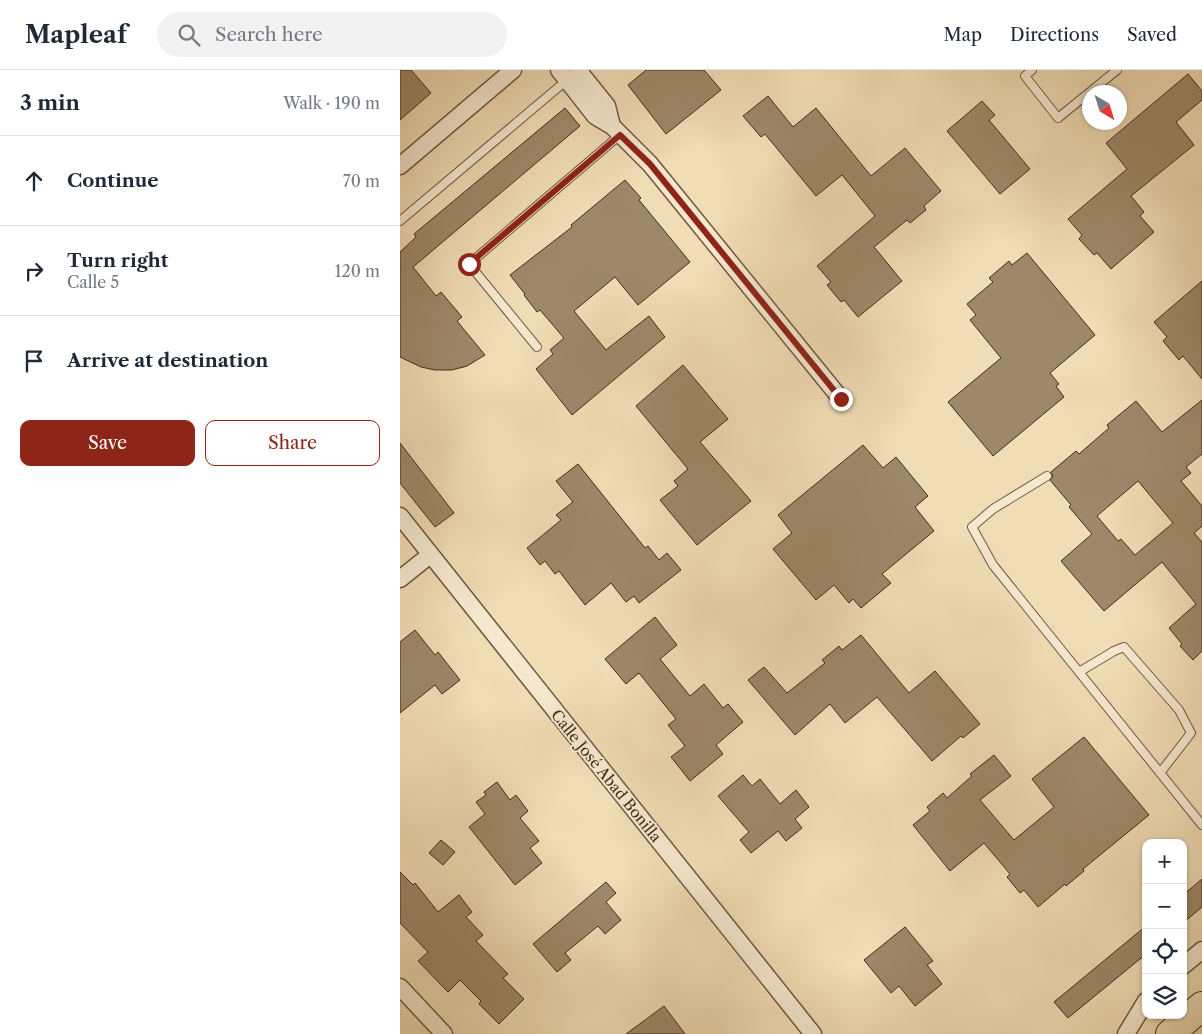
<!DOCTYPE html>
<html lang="en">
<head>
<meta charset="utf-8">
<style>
	:root { --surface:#fff; --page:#f2f2f3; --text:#1f2937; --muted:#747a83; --line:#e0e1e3; --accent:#8f2418 }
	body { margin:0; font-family:"Libre Caslon Text",serif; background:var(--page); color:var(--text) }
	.controls { position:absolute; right:15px; bottom:15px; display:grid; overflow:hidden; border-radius:10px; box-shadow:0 1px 4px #0004 }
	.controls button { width:45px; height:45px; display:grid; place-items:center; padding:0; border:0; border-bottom:1px solid var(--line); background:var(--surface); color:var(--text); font:25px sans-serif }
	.compass { position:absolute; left:682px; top:15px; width:45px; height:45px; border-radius:50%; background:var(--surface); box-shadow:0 1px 4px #0004; rotate:142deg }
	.stop { position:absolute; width:15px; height:15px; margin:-11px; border:4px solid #8f2418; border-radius:50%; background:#fff }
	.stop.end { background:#8f2418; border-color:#fff; box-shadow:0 1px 5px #0008 }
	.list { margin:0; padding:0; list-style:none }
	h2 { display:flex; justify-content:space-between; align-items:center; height:65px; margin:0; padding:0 20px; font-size:21px }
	h2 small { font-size:16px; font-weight:400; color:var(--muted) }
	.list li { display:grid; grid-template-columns:32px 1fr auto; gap:15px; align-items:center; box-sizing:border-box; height:90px; padding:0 20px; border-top:1px solid var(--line) }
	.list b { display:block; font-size:19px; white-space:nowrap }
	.list p { margin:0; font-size:16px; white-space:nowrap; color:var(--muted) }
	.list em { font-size:16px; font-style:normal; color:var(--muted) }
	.actions { display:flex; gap:10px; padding:15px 20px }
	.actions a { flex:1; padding:11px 0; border:1px solid var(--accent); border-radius:10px; text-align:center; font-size:18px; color:var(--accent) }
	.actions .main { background:var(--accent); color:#fff }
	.icon { flex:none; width:28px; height:28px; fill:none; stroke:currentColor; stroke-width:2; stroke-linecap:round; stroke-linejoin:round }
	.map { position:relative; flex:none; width:802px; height:964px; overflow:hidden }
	header { display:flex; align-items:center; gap:30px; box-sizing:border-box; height:70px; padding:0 25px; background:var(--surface); border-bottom:1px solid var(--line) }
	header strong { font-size:24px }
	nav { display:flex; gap:28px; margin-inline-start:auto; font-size:18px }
	.search { width:350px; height:45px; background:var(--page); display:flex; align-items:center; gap:12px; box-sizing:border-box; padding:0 18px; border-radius:28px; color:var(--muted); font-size:19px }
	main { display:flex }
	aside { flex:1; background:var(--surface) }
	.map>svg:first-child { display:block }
</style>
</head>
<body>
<header>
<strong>Mapleaf</strong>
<div class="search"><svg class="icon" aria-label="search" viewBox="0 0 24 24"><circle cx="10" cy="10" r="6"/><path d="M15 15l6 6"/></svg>Search here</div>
<nav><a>Map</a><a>Directions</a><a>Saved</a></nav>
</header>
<main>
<aside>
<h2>3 min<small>Walk · 190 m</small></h2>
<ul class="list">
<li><svg class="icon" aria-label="ahead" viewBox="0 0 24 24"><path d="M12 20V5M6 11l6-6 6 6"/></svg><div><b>Continue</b></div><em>70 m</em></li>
<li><svg class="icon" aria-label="right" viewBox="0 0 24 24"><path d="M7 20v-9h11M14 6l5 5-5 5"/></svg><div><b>Turn right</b><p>Calle 5</p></div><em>120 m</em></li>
<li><svg class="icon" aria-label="arrive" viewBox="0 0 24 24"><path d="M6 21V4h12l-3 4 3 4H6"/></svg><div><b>Arrive at destination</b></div></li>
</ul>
<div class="actions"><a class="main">Save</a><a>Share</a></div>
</aside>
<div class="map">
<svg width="802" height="964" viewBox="0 0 802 964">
	<rect width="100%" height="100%" fill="#f0dcb5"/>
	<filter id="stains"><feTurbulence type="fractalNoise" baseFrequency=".004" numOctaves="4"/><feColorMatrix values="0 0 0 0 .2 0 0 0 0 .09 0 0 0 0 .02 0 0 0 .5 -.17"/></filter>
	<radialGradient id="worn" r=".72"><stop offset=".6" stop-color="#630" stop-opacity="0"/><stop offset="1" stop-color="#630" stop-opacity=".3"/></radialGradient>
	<!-- building -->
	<path fill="#9d8869" stroke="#442c16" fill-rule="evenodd" d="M 0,0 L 11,0 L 31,23 L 0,50 Z
		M 246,0 L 304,0 L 321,20 L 266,64 L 228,15 Z
		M 788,4 L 802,21 L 802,30 L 776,52 L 794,75 L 731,126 L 744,142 L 740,146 L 754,162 L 711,199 L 697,183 L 694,185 L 679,169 L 682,165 L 668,149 L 727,99 L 706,73 Z
		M 368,26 L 393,57 L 416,38 L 471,106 L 505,78 L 541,121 L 524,136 L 526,140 L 510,153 L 507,150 L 474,177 L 502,211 L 458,247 L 444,230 L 441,232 L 427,215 L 431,212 L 417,196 L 475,146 L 442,105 L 416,126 L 365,64 L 361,67 L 343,46 Z
		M 582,31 L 595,45 L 589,50 L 630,99 L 600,124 L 547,61 Z
		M 165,38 L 180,56 L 13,197 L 36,226 L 41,222 L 62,247 L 57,251 L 85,285 L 67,296 L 52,300 L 35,300 L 21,297 L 0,287 L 0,182 L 16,167 L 14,164 Z
		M 225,110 L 241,128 L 239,130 L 290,192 L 238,235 L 215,207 L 174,241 L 206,280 L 249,246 L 265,267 L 172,345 L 136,299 L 153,284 L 150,280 L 164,268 L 140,240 L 137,242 L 124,225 L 125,224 L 110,205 L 172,157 L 171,155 Z
		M 627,183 L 695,265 L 650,303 L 659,314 L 656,316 L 664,327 L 593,386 L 548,332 L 601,288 L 570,250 L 576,245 L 567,234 L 593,212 L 589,208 L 609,191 L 612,195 Z
		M 802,211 L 802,309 L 783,286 L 779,290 L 763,271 L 767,267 L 754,252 Z
		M 283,295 L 328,349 L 300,372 L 351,431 L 297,475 L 260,430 L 278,416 L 274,411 L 288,399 L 236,336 Z
		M 802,330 L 802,384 L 786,397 L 791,403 L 781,411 L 802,436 L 802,456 L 794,463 L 802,472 L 802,581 L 793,590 L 780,576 L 782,574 L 769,558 L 796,534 L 762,492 L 704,541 L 661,491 L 692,464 L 669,437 L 671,435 L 650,410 L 653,406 L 651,402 L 676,381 L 679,384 L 709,358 L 707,355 L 736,331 L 762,362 ZM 738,411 L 773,453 L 735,485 L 721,469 L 718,471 L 697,446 Z
		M 0,373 L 54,443 L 35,457 L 0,413 Z
		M 463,375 L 483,398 L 496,387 L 528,426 L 515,437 L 534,461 L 482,504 L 491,513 L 461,538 L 453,529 L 449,533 L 434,515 L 416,530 L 373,479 L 392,463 L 378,445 Z
		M 178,394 L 245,478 L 248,476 L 259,490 L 267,483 L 281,500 L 239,533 L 234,526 L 226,532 L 211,513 L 185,535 L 159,501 L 155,504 L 145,491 L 140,495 L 127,478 L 161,450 L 156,445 L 173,432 L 156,411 Z
		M 255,547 L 277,575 L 260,589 L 290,626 L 304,614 L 323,638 L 328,634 L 343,652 L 316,675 L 323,684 L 290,711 L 271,687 L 285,676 L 268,655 L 276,649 L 239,603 L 226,614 L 205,589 Z
		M 15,560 L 35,585 L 38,582 L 60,610 L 42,624 L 35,615 L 0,643 L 0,572 Z
		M 461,565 L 509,623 L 535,601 L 580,654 L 563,668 L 561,666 L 532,691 L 477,627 L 445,653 L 430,634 L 395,665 L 348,610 L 364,597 L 387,623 L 425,593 L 422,590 L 439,576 L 442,580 Z
		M 684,667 L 749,745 L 683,799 L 684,801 L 666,816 L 665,814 L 638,837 L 624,820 L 620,823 L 607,807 L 610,804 L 584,773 L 550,801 L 513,755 L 530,741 L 527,737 L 543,723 L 547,728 L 572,706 L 570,704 L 594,685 L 611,706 L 580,730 L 614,770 L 654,737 L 632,709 Z
		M 343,705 L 352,716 L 360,709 L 380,734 L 396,720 L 409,737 L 395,749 L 402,758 L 386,771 L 378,761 L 351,783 L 340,770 L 349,762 L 318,726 Z
		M 97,712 L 110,730 L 116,725 L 128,741 L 120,748 L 139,771 L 130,778 L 142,793 L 115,815 L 69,757 L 85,744 L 76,732 L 86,725 L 84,722 Z
		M 41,770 L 55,782 L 43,795 L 29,783 Z
		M 0,802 L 13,815 L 15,813 L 38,842 L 59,825 L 72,842 L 66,847 L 83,865 L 76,871 L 108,904 L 103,908 L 124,929 L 99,954 L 79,934 L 81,931 L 60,910 L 48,922 L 18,891 L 28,882 L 0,853 Z
		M 802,809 L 802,837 L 783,853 L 783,825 Z
		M 206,812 L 216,823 L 206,832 L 221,850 L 205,864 L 198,856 L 165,883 L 171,890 L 157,902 L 133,874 Z
		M 746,856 L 746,884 L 668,948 L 654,932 Z
		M 505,857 L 533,891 L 527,895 L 542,914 L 515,936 L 499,916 L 491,923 L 464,890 Z
		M 264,936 L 285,964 L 226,964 Z"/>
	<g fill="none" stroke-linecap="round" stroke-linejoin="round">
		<!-- lane casing -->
		<g stroke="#6f583e" stroke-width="10">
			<path id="lane" d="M 632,0 L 625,6 L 658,48 L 717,0
				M 0,151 L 167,10
				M 137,277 L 69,194 L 220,65
				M 647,406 L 593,439 L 572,457 L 593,495 L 802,755
				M 679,602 L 714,581 L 724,577 L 779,640 L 791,663 L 760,703"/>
		</g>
		<!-- street casing -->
		<g stroke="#6f583e" stroke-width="19">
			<path id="street" d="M 159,0 L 195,46 L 212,56 L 250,94 L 441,329
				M 178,0 L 207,36 L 212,56
				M 0,96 L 113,0
				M 0,446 L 413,964
				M 0,509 L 30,485
				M 783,896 L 802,880
				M 0,917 L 44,964
				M 726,964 L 746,931"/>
		</g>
		<!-- highway casing -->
		<g stroke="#442c16" stroke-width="30">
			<path id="highway" d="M 770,964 L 802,936"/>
		</g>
		<!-- lane -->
		<use href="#lane" stroke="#f5e8cf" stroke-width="8"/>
		<!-- street -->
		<use href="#street" stroke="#f5e8cf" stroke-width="16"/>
		<!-- highway -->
		<use href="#highway" stroke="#f0dcb5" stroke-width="28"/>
	</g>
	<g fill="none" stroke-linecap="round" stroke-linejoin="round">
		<!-- route -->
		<path stroke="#8f2418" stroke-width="6" d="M 69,194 L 220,65 L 250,94 L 441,329"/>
	</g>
	<g text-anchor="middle" stroke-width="4" stroke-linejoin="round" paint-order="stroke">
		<!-- street labels -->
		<g font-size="15" fill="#442c16" stroke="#f5e8cf">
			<text transform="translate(206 706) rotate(51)" y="5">Calle José Abad Bonilla</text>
		</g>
	</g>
	<rect width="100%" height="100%" filter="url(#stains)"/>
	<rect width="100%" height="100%" fill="url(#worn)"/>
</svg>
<div class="controls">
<button>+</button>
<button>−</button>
<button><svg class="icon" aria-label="locate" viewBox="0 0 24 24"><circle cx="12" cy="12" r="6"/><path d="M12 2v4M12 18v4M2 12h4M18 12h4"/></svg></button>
<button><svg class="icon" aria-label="layers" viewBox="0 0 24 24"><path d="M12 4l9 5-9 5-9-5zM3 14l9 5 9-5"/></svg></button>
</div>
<svg class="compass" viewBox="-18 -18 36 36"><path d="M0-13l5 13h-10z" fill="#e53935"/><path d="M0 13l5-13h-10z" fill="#747a83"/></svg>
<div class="stop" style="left:69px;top:194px"></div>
<div class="stop end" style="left:441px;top:329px"></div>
</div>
</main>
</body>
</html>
